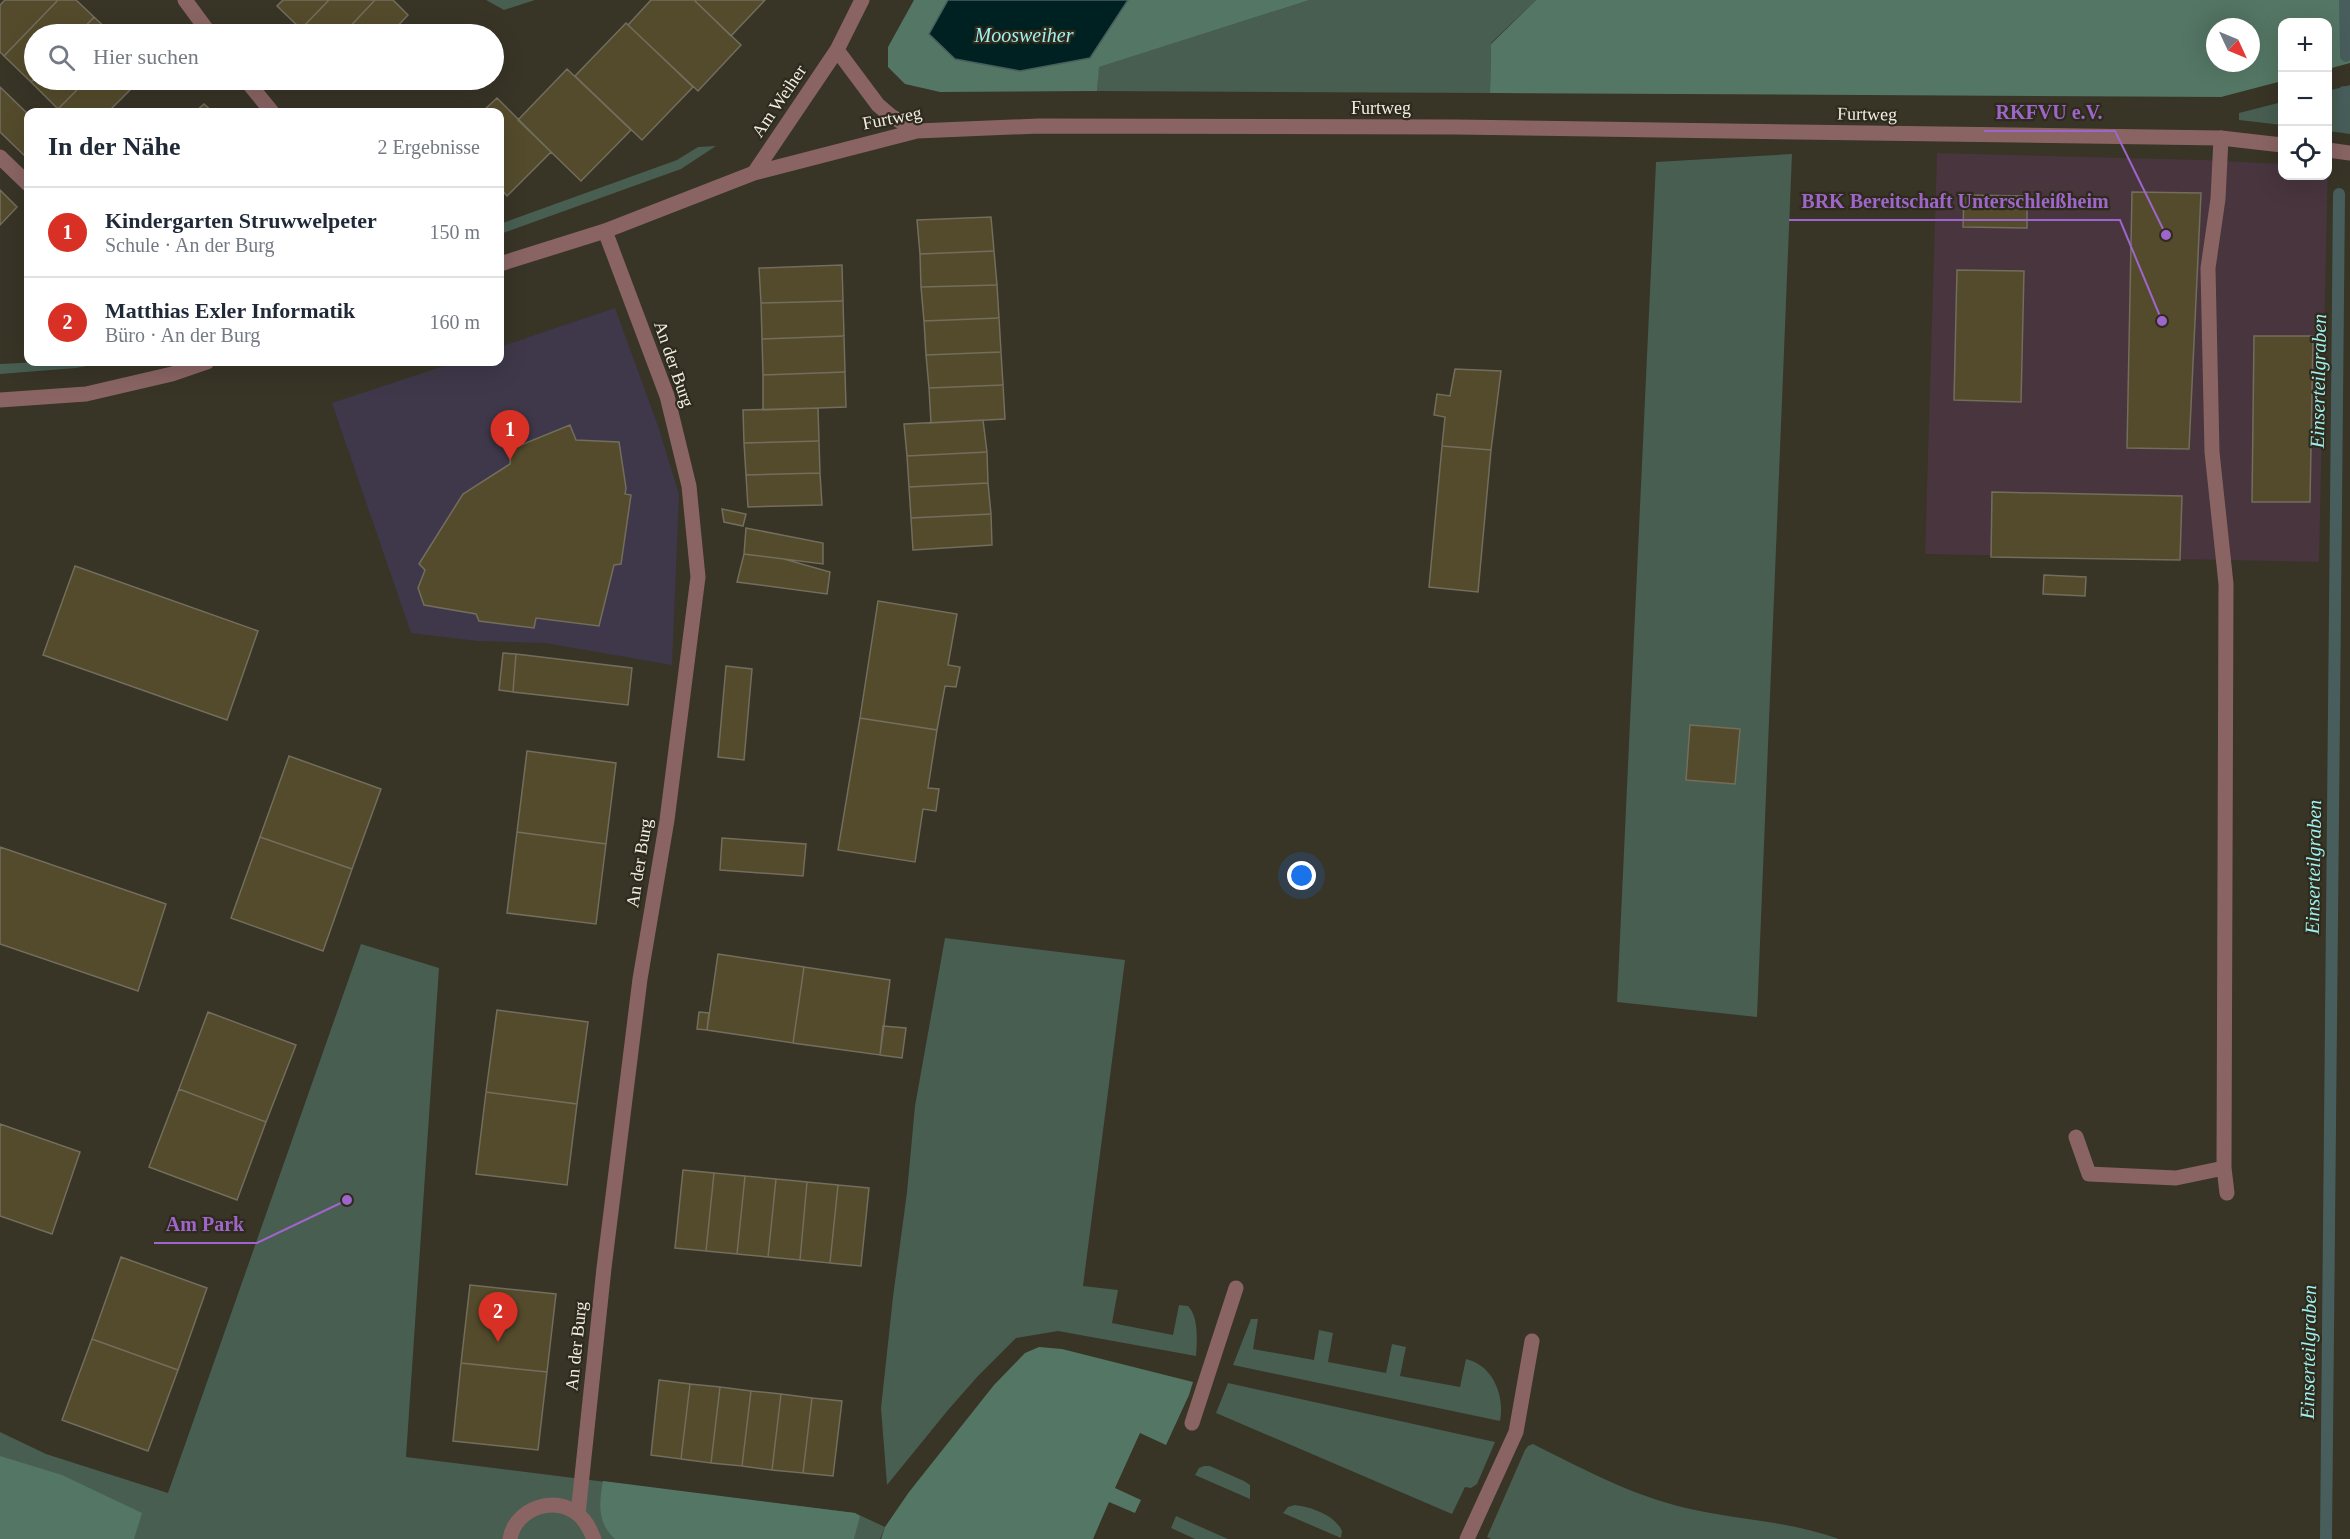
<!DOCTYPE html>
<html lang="de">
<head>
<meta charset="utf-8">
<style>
	:root { --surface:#fff; --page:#f2f2f3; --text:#1f2937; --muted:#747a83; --line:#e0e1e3; --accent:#d93025 }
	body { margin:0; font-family:Georgia,serif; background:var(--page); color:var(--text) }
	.controls { position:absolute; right:18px; top:18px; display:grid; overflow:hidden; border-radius:12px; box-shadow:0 6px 24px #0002 }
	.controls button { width:54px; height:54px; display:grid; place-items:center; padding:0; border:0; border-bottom:2px solid var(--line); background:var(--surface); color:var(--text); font:30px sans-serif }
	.compass { position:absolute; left:2206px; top:18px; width:54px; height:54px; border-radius:50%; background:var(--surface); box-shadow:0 6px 24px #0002; rotate:134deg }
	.you { position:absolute; left:1302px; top:876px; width:21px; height:21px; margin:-15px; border:4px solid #fff; border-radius:50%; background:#1a73e8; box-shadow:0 0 0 9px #1a73e833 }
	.badge { display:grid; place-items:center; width:39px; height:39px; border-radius:50%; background:var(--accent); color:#fff; font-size:20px; font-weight:700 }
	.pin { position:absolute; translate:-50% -50px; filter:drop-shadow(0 2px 3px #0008) }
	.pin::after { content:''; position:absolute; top:32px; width:21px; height:18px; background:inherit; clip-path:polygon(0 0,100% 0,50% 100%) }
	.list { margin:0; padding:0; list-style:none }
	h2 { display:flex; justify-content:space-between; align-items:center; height:78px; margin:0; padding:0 24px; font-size:26px }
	h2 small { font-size:20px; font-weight:400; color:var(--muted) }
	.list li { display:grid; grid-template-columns:39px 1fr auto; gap:18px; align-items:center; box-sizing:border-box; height:90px; padding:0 24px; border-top:2px solid var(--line) }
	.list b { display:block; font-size:22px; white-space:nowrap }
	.list p { margin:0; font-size:20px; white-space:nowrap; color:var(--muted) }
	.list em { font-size:20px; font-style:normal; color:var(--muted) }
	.icon { flex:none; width:33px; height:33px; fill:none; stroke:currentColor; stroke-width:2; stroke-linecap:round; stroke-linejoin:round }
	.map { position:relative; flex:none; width:2350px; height:1539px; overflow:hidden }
	.search { position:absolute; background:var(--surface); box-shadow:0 6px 24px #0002; left:24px; top:24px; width:480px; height:66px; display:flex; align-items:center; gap:15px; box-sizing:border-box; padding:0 21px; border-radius:33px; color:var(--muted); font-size:22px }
	.panel { position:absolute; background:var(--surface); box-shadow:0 6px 24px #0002; left:24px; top:108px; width:480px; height:258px; border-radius:12px }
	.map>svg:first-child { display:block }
</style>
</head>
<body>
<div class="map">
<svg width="2350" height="1539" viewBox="0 0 2350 1539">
	<rect width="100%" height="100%" fill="#383426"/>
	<!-- commercial -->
	<path fill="#48353e" d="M 1937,153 L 2204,160 L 2282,164 L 2282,176 L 2328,176 L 2328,166 L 2319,562 L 1925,554 Z"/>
	<!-- education -->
	<path fill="#3e384a" d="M 615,308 L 658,426 L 679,494 L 672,665 L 545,643 L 478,641 L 411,633 L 332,403 L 456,362 L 500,362 L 500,347 Z"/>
	<!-- green -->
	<path fill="#475e51" d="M 486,0 L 535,0 L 504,10 Z
		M 1310,0 L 1536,0 L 1491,43 L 1490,93 L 1097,91 L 1098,67 Z
		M 2350,85 L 2350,134 L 2328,131 L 2328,91 Z
		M 2282,102 L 2282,125 L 2239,120 L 2239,113 Z
		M 716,146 L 681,169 L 500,234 L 500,224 L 677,160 L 698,147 Z
		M 1792,154 L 1757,1017 L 1617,1002 L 1656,162 Z
		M 39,362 L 107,362 L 76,368 L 0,374 L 0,364 Z
		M 945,938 L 1125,960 L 1083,1286 L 1118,1290 L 1112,1323 L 1173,1335 L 1179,1305 L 1188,1306 C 1199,1318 1197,1340 1196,1356 L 1058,1331 L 1016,1338 L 978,1376 L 948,1410 L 887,1485 L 881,1408 L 893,1297 L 907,1192 L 915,1106 Z
		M 361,944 L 439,968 L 406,1457 L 855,1513 L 885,1527 L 880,1539 L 0,1539 L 0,1432 L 46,1454 L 168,1493 Z
		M 1251,1319 L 1258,1319 L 1253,1349 L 1314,1360 L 1319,1330 L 1333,1333 L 1328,1362 L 1386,1373 L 1392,1344 L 1406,1347 L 1400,1376 L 1460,1387 L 1466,1359 C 1493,1365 1505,1396 1500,1421 L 1233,1365 Z
		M 1228,1383 L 1495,1442 L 1477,1484 L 1471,1488 L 1465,1487 L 1452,1514 L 1216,1413 Z
		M 1533,1444 C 1583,1469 1631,1495 1686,1508 C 1736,1520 1790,1521 1839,1539 L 1491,1539 L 1487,1537 L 1525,1450 L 1528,1446 Z
		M 1204,1466 L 1210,1466 L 1244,1481 L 1250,1485 L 1250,1499 L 1195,1475 L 1199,1468 Z
		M 1295,1505 C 1311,1507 1335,1515 1342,1531 L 1341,1538 L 1283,1513 L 1288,1507 Z
		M 1176,1516 L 1228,1539 L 1195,1539 L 1171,1528 Z"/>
	<!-- forest -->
	<path fill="#547664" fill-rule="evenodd" d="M 914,0 L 948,0 L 930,33 L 1090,58 L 1128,0 L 1310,0 L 1099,67 L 1097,91 L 940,92 L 905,84 L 888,67 L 888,47 Z
		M 1536,0 L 2350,0 L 2350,63 L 2328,69 L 2328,22 L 2282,22 L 2282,81 L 2221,97 L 1490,93 L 1491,44 ZM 2215,27 L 2251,27 L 2251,63 L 2215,63 Z
		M 1039,1347 L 1062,1349 L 1193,1382 L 1189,1395 L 1166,1445 L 1140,1433 L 1115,1488 L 1141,1500 L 1135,1513 L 1109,1502 L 1093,1539 L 881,1539 L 885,1527 L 909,1492 L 994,1385 L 1025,1353 Z
		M 0,1456 L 62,1475 L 142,1513 L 134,1539 L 0,1539 Z
		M 603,1481 L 855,1513 L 860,1516 L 854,1539 L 615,1539 C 597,1523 599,1503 603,1481 Z"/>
	<!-- water -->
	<path fill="#002121" stroke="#485e5c" stroke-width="1.5" d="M 948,0 L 1128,0 L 1090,58 L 1020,71 L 955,59 L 929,34 Z"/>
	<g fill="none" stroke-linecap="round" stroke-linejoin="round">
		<!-- stream -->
		<path stroke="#485e5c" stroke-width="12" d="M 2345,0 L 2346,56
			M 2343,126 L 2344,92
			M 2326,1539 L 2339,194"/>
	</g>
	<!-- building -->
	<path fill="#544b2c" stroke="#726d5d" stroke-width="1.5" d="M 5,0 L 58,0 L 4,56 L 0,52 L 0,5 Z
		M 58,0 L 76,0 L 94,17 L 78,34 L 34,34 L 34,79 L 31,82 L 4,56 Z
		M 283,0 L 329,0 L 301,29 L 277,6 Z
		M 329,0 L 375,0 L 343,34 L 307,34 L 301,29 Z
		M 375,0 L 393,0 L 408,15 L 390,34 L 343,34 Z
		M 651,0 L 694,0 L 741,45 L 698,91 L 628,25 Z
		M 694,0 L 765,0 L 731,36 Z
		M 94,17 L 112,34 L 78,34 Z
		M 626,23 L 693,87 L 642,140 L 575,76 Z
		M 567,69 L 631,130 L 581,181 L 518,120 Z
		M 34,79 L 34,80 L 87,80 L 58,109 L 31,82 Z
		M 87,80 L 140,80 L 108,112 L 62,112 L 58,109 Z
		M 0,87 L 28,114 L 28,159 L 0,132 Z
		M 497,98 L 551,152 L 507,196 L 500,188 L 500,112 L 482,112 Z
		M 204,104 L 213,112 L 195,112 Z
		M 0,190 L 17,207 L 0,225 Z
		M 2132,192 L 2201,193 L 2189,449 L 2127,448 Z
		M 1964,195 L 2027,196 L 2027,228 L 1963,227 Z
		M 991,217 L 994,251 L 920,254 L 917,220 Z
		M 994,251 L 997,285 L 921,287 L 920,254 Z
		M 842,265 L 843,301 L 761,303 L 759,268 Z
		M 1957,270 L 2024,271 L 2021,402 L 1954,400 Z
		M 997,285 L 999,318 L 924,321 L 921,287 Z
		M 843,301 L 844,336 L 762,339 L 761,303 Z
		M 999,318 L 1001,352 L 926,355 L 924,321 Z
		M 844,336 L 845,372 L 763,375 L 762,339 Z
		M 2254,336 L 2313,336 L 2310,502 L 2252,502 Z
		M 1001,352 L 1003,385 L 929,388 L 926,355 Z
		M 1455,369 L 1501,371 L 1491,450 L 1442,446 L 1445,417 L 1434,415 L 1437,394 L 1450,396 Z
		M 845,372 L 846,407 L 763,410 L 763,375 Z
		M 1003,385 L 1005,419 L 931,423 L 929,388 Z
		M 818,408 L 819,441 L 744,443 L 743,410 Z
		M 983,420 L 987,452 L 907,456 L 904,424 Z
		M 570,425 L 576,440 L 619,442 L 626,488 L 625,494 L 631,495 L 621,564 L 614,565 L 599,626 L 536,618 L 534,628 L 479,621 L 476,614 L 424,605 L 418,588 L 425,570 L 419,564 L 463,494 L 510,464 L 511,449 Z
		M 819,441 L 820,473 L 746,475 L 744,443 Z
		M 1442,446 L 1491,450 L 1478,592 L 1429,587 Z
		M 987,452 L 988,483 L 909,487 L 907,456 Z
		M 820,473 L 822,505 L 748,507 L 746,475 Z
		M 988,483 L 991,514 L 911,518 L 909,487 Z
		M 1992,492 L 2182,496 L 2180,560 L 1991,557 Z
		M 722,509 L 746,514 L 743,526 L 724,522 Z
		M 991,514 L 992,545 L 913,550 L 911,518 Z
		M 746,528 L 823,543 L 823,564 L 744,554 Z
		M 744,554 L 784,559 L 830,572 L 827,594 L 737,582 Z
		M 75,566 L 258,631 L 227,720 L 43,655 Z
		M 2044,575 L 2086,577 L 2085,596 L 2043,594 Z
		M 878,601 L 957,614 L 948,665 L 960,667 L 956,687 L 945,686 L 937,730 L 860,718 Z
		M 503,653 L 516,654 L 513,692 L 499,690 Z
		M 516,654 L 632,668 L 628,705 L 513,692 Z
		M 726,666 L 752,669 L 744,760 L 718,757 Z
		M 860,718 L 937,730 L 928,788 L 939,789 L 936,811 L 923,809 L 915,862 L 838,850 Z
		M 1690,725 L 1740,729 L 1735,784 L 1686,780 Z
		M 527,751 L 616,763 L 606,844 L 517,832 Z
		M 289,756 L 381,789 L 352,869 L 260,837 Z
		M 517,832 L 606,844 L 596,924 L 507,913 Z
		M 260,837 L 352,869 L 323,951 L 231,918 Z
		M 722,838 L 806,844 L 803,876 L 720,870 Z
		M 0,847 L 166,904 L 138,991 L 0,944 Z
		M 718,954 L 804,967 L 793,1043 L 707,1030 Z
		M 804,967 L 890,980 L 880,1055 L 793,1043 Z
		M 497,1010 L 588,1022 L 577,1104 L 486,1092 Z
		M 208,1012 L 296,1045 L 266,1122 L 179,1089 Z
		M 699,1012 L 709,1013 L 707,1030 L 697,1029 Z
		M 883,1026 L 906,1028 L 902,1058 L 880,1055 Z
		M 179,1089 L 266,1122 L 237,1200 L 149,1167 Z
		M 486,1092 L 577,1104 L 567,1185 L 476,1174 Z
		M 0,1124 L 80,1152 L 52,1234 L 0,1216 Z
		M 683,1170 L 714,1173 L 706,1251 L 675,1248 Z
		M 714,1173 L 745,1176 L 737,1254 L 706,1251 Z
		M 745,1176 L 776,1179 L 768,1257 L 737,1254 Z
		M 776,1179 L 807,1182 L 800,1260 L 768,1257 Z
		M 807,1182 L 838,1185 L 830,1263 L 800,1260 Z
		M 838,1185 L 869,1188 L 861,1266 L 830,1263 Z
		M 121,1257 L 207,1288 L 178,1370 L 92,1339 Z
		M 470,1285 L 556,1294 L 547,1372 L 461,1363 Z
		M 92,1339 L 178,1370 L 148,1451 L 62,1420 Z
		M 461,1363 L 547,1372 L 538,1450 L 453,1441 Z
		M 659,1380 L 690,1384 L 681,1459 L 651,1455 Z
		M 690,1384 L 720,1387 L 711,1463 L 681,1459 Z
		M 720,1387 L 751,1391 L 742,1466 L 711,1463 Z
		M 751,1391 L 781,1394 L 772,1470 L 742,1466 Z
		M 781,1394 L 812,1398 L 803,1473 L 772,1470 Z
		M 812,1398 L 842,1401 L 833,1476 L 803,1473 Z"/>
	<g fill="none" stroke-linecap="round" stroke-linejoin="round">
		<!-- lane -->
		<path stroke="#896463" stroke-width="15" d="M 2221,138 L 2218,199 L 2208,268 L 2212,452 L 2226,584 L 2224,1168 L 2227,1193
			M 0,157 L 28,184
			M 2076,1137 L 2089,1174 L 2176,1178 L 2224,1168
			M 1192,1423 L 1236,1288
			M 1467,1539 L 1516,1432 L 1532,1341"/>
		<!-- street -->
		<path stroke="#896463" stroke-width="15" d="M 185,0 L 210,34
			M 837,50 L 878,105 L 891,116 L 917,131
			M 246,80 L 272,112
			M 2328,150 L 2350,153
			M 754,173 L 837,50 L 862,0
			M 500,264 L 605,231 L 754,173 L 917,131 L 1039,126 L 1456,127 L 2221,138 L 2282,145
			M 0,400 L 86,394 L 172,374 L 207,362
			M 578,1514 L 604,1268 L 640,979 L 667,820 L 698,577 L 689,486 L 667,396 L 605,231
			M 510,1539 C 515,1508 556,1494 579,1515 C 587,1522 590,1530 594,1539"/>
	</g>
	<g text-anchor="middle" stroke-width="4.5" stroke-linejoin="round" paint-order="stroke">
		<!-- street labels -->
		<g font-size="18" fill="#f1eee5" stroke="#2e2a1c">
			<text transform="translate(779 101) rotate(-56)" y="6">Am Weiher</text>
			<text x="1381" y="114">Furtweg</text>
			<text transform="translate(1867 114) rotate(1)" y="6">Furtweg</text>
			<text transform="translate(892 118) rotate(-11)" y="6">Furtweg</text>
			<text transform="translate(674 364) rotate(71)" y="6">An der Burg</text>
			<text transform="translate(639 863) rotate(-81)" y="6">An der Burg</text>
			<text transform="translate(576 1346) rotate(-84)" y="6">An der Burg</text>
		</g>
		<!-- water labels -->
		<g font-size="20" font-style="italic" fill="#a0f1f1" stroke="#2e2a1c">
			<text x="1024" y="42">Moosweiher</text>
			<text transform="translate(2318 381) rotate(-89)" y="7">Einserteilgraben</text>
			<text transform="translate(2313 867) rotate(-89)" y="7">Einserteilgraben</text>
			<text transform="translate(2308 1352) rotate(-89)" y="7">Einserteilgraben</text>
		</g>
	</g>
	<!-- callouts -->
	<path fill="none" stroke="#9e66ca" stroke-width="2" d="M2166 235L2115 131H1984M2162 321L2120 220H1789M347 1200L257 1243H154"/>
	<g fill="#9e66ca" stroke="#2e2a1c" stroke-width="2">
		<circle cx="2166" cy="235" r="6"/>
		<circle cx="2162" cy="321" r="6"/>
		<circle cx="347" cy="1200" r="6"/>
	</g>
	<g font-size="20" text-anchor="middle" font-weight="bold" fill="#9e66ca" stroke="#2e2a1c" stroke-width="4.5" stroke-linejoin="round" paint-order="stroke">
		<text x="2049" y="119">RKFVU e.V.</text>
		<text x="1955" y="208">BRK Bereitschaft Unterschleißheim</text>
		<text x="205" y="1231">Am Park</text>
	</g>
</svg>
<div class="controls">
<button>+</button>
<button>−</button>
<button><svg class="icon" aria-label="locate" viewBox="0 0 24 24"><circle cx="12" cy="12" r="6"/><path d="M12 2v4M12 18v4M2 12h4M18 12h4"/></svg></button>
</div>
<svg class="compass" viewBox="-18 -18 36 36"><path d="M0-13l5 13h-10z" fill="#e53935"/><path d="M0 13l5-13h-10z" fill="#747a83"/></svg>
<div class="you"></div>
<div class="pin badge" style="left:510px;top:460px">1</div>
<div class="pin badge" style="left:498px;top:1342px">2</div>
<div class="search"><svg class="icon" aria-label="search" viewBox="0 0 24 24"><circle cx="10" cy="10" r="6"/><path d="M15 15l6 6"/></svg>Hier suchen</div>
<section class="panel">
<h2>In der Nähe<small>2 Ergebnisse</small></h2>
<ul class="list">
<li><span class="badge">1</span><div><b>Kindergarten Struwwelpeter</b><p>Schule · An der Burg</p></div><em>150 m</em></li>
<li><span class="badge">2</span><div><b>Matthias Exler Informatik</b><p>Büro · An der Burg</p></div><em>160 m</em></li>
</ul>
</section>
</div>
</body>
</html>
